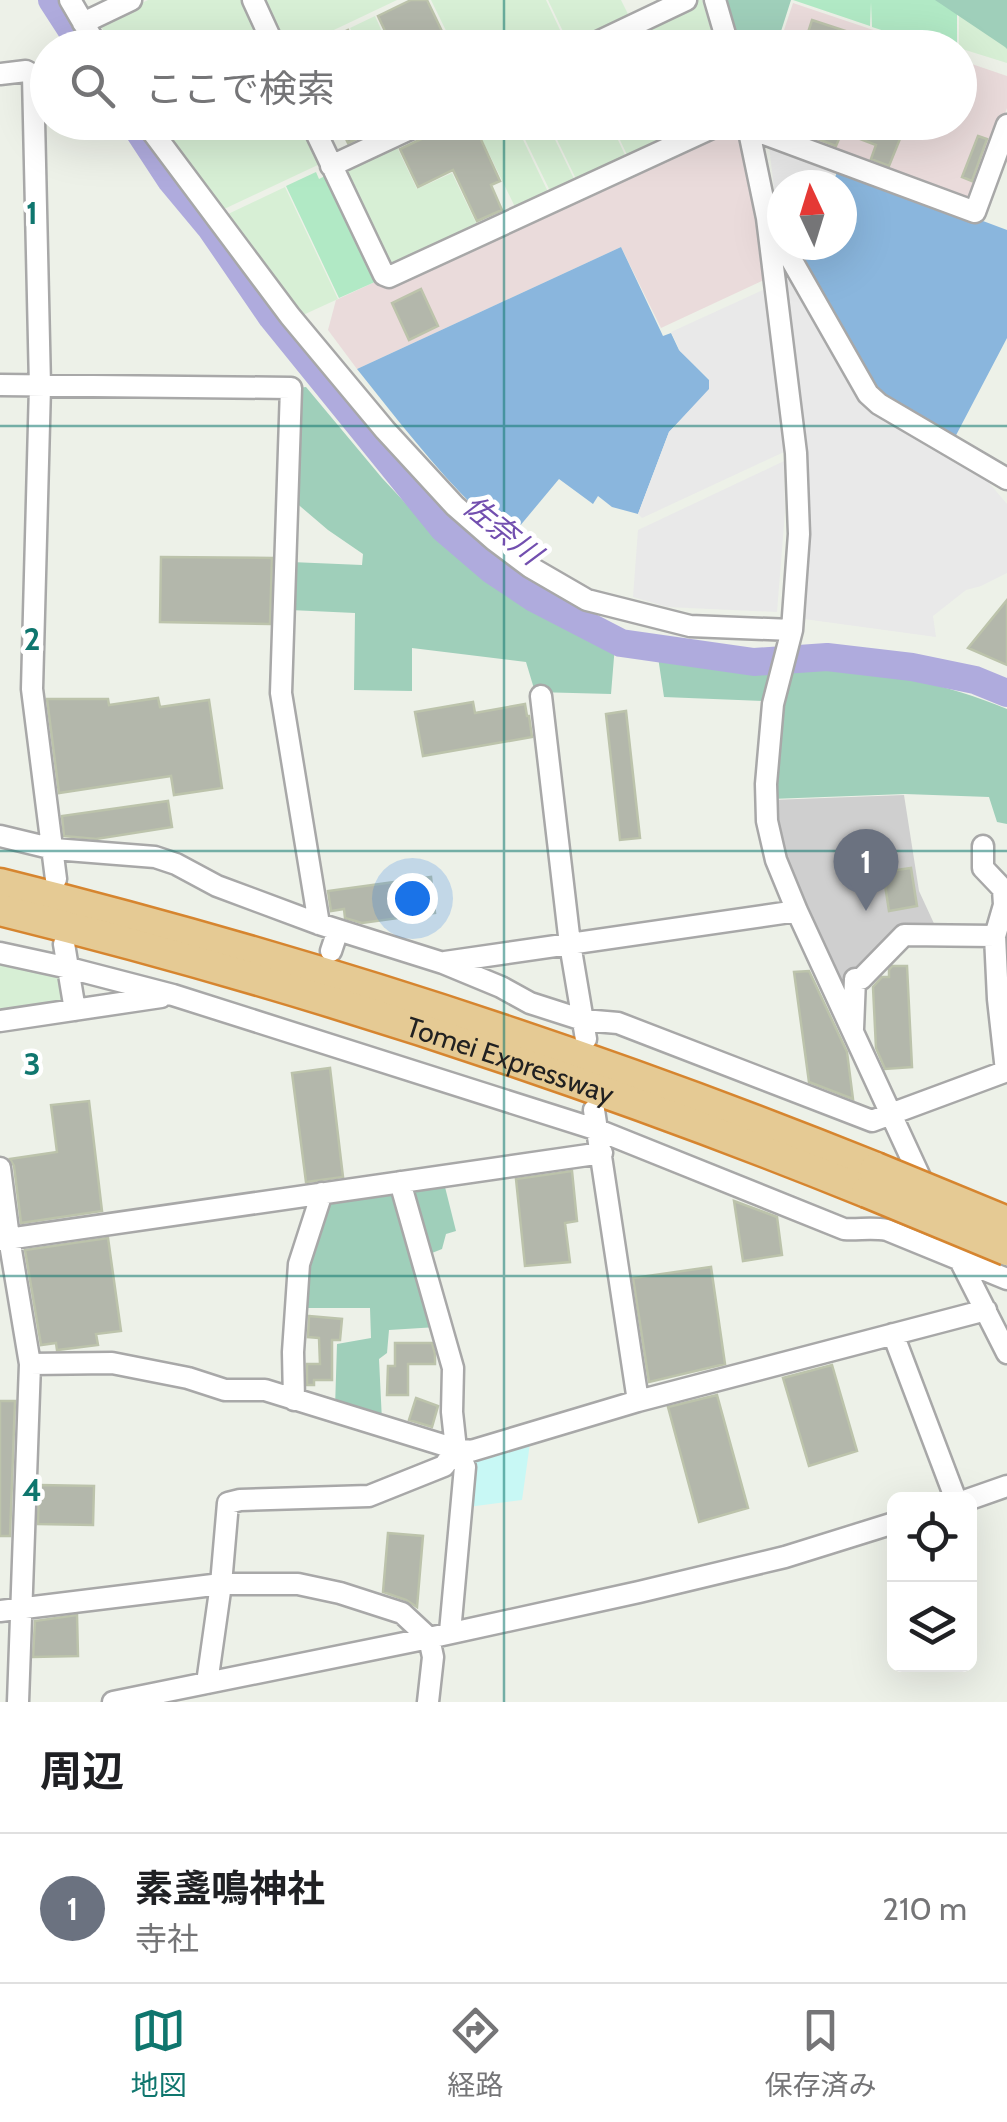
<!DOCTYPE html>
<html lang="ja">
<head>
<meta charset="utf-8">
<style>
	:root { --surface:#fff; --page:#f2f2f2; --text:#202124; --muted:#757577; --line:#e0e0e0; --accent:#0f766e }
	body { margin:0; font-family:Cabin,"Noto Sans JP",sans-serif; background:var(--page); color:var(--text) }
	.controls { position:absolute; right:30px; bottom:30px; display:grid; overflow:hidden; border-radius:15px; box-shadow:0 10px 40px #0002 }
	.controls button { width:90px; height:90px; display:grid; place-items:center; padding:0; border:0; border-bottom:2px solid var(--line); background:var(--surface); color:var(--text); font:50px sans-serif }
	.compass { position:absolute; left:767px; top:170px; width:90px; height:90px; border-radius:50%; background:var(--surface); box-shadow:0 10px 40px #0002; rotate:356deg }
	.you { position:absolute; left:412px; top:898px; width:35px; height:35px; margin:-25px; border:8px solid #fff; border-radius:50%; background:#1a73e8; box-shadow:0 0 0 15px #1a73e833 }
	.badge { display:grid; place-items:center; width:65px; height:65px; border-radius:50%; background:var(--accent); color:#fff; font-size:32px; font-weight:700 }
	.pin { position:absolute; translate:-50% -82px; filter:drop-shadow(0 2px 5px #0008) }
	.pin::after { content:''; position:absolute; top:52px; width:35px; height:30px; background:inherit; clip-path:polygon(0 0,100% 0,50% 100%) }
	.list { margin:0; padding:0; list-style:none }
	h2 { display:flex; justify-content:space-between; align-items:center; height:130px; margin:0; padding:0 40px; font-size:42px }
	h2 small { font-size:32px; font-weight:400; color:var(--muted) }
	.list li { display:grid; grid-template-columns:65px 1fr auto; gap:30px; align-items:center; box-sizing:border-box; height:150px; padding:0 40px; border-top:2px solid var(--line) }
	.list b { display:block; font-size:38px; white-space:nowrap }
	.list p { margin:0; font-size:32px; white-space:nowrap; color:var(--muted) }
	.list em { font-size:32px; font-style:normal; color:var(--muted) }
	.icon { flex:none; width:55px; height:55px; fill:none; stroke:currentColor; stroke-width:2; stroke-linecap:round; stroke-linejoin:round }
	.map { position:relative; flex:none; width:1007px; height:1702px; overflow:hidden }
	.search { position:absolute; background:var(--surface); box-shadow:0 10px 40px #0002; left:30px; right:30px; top:30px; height:110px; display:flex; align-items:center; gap:25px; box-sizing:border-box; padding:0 35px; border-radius:55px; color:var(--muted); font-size:38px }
	.sheet { height:280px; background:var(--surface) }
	nav { display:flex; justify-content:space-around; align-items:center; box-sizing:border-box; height:140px; border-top:2px solid var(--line); background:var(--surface); font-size:28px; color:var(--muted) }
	nav a { display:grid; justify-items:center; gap:5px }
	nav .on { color:var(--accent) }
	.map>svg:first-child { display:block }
</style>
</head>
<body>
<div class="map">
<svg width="1007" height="1702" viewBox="0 0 1007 1702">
	<rect width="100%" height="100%" fill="#edf1e8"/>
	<!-- industrial -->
	<path fill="#eadbdb" d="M 793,3 L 924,47 L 778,48 Z
		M 960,60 L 1007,76 L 1007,108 L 975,199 L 969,203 L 756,123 L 960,122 Z
		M 736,123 L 759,235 L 764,280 L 661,328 L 621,247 L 357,369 L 328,330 L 336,300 L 377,281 L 381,287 Z"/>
	<!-- religious -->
	<path fill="#cfcfcf" d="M 904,795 L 919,891 L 937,930 L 906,930 L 849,1007 L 788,872 L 771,800 Z"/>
	<!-- farmland -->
	<path fill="#d7efd5" d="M 148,0 L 244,0 L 266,47 L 113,47 L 99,23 Z
		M 261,0 L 397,0 L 296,48 L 283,47 Z
		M 431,0 L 546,0 L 568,47 L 454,47 Z
		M 548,0 L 621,0 L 630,18 L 570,46 Z
		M 698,0 L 702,0 L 716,47 L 598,48 Z
		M 959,0 L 1007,0 L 1007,63 L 959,48 Z
		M 375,16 L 389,47 L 360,47 L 350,28 Z
		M 155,123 L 302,123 L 322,163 L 222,210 Z
		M 474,123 L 515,123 L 549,194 L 516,209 Z
		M 517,123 L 547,123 L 575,181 L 551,193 Z
		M 549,123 L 610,123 L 626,157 L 577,181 Z
		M 612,123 L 701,123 L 628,157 Z
		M 395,143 L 417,189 L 452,173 L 478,227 L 388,270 L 341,169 Z
		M 285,187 L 338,299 L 303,315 L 226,215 Z
		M 0,961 L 66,975 L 71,1007 L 0,1017 Z"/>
	<!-- grass -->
	<path fill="#b1e9c5" d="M 793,0 L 957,0 L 957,47 L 934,47 L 872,27 L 871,2 L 870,26 Z
		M 316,172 L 319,179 L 327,175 L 377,281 L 339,298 L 286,186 Z"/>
	<!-- forest -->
	<path fill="#9fcfba" d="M 720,0 L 791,0 L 776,47 L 736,47 Z
		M 935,0 L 1007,0 L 1007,49 L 1005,47 Z
		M 306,387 L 382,478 L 437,537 L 484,574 L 536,608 L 615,645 L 611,694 L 535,692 L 526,662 L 412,648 L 412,691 L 354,690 L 355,613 L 290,610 L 291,562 L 362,565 L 363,554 L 328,530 L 294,501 L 296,388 Z
		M 658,657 L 775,669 L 763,701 L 664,697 Z
		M 827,668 C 895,674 943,683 1007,709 L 1007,824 L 997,822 L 989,797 L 905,794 L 771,799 L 777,704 L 790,669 Z
		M 443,1179 L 456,1231 L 446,1234 L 442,1249 L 427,1255 L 406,1184 Z
		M 397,1187 L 437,1327 L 389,1330 L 387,1353 L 379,1359 L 382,1421 L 335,1408 L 337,1344 L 371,1338 L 370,1308 L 299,1308 L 323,1198 Z"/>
	<!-- park -->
	<path fill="#c8f8f5" d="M 531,1436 L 522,1500 L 468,1507 L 473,1464 L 476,1456 Z"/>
	<!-- pitch -->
	<path fill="#8ab6dd" d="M 839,167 L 1007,230 L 1007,338 L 953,441 L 874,394 L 802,265 L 810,245 L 842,245 L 842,185 L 832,185 Z
		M 621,247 L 663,336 L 671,333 L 679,350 L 709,380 L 710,390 L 669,432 L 638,514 L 612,507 L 598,496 L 593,504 L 559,479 L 509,539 C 451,490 405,429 357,369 Z"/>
	<!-- parking -->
	<path fill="#e9e9e9" d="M 769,145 L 838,165 L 831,185 L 782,185 L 782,232 L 778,224 Z
		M 785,261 L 863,399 L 958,455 L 985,478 L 1007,504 L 1007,573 L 981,586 L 966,590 L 933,616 L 936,637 L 804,619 L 810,536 L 807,468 L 782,266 Z
		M 765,289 L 784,452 L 642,518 L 638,514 L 669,432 L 709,389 L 709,379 L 680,351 L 671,332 Z
		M 784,461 L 785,512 L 777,612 L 667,607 L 633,597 L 638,530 Z"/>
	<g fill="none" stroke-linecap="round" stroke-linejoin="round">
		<!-- river -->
		<path stroke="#afabdd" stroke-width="28" d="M 52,0 L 83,48
			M 133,122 L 171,180 L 211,228 L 272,317 L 443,528 L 492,570 L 534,598 L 621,643 L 754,662 L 827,657 L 912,667 L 975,680 L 1007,693"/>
	</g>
	<!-- building -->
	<path fill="#b3b7ab" stroke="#bcc3ab" stroke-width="2.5" d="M 411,0 L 427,0 L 450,48 L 393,48 L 378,16 Z
		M 812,20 L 855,34 L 851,48 L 803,48 Z
		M 348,30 L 356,48 L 311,48 Z
		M 338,122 L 392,122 L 348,143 Z
		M 441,122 L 473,122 L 500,181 L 491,185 L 502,210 L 477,221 L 453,170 L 418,187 L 400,149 L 432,134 Z
		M 773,122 L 888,122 L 904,129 L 889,166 L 871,159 L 876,145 L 842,132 L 836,146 Z
		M 978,136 L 987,139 L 972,181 L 962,177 Z
		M 421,289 L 438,326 L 409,340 L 392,303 Z
		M 161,557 L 272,558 L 270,624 L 160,622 Z
		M 1007,600 L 1007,665 L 968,648 Z
		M 158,698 L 160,707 L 209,700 L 222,788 L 174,795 L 171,776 L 59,793 L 47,699 L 108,699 L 109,705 Z
		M 473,702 L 475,713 L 525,704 L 527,716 L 529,716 L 532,737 L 423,756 L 415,712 Z
		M 626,711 L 640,838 L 620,840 L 606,714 Z
		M 168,801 L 172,827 L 96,839 L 64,836 L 62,816 Z
		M 911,868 L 917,906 L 889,911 L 883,872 Z
		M 431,877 L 435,913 L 362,923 L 345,918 L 344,909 L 331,911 L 328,891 Z
		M 892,966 L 907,966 L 912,1067 L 885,1069 L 876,1048 L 873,987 L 882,977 L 889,977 L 889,970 Z
		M 809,971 L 847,1052 L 853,1099 L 809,1082 L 794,972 Z
		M 330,1068 L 343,1177 L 306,1182 L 292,1073 Z
		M 89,1101 L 102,1211 L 21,1223 L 14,1166 L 10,1159 L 57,1152 L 51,1105 Z
		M 572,1171 L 577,1221 L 565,1223 L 570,1262 L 525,1266 L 516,1179 Z
		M 734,1201 L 777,1217 L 782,1255 L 743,1261 Z
		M 108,1238 L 121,1331 L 96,1334 L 98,1345 L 57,1350 L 56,1343 L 41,1345 L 25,1250 Z
		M 711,1267 L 725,1364 L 649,1382 L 633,1278 Z
		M 309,1316 L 342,1319 L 340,1340 L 332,1340 L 332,1380 L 314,1380 L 314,1385 L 307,1385 L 307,1364 L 320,1364 L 319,1338 L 308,1337 Z
		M 395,1343 L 432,1343 L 435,1354 L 435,1364 L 408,1364 L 408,1395 L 387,1395 L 388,1366 L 395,1366 Z
		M 832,1365 L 857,1451 L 809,1466 L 783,1378 Z
		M 717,1395 L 748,1508 L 699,1522 L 668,1407 Z
		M 416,1398 L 438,1406 L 432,1427 L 409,1420 Z
		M 0,1401 L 15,1401 L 10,1536 L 0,1536 Z
		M 39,1485 L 94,1486 L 93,1525 L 38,1524 Z
		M 388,1533 L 423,1536 L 417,1607 L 406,1600 L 383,1592 Z
		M 77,1615 L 78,1656 L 33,1657 L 35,1621 Z"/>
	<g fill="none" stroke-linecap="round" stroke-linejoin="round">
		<!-- minor casing -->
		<g stroke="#a8a8a8" stroke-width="25">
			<path id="minor" d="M 70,0 L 98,48
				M 253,0 L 275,48
				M 715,0 L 729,48
				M 83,23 L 131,0
				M 585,48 L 686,0
				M 0,74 L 26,71 L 33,75 L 40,386 L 32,689 L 56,879
				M 145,122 L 290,316 L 385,430 L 455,506 L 494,540 L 530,567 L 587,600 L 690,626 L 792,630
				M 311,122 L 384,275 L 389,277 L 725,122
				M 747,122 L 767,218 L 796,453 L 799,534 L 792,630 L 773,704 L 766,784 L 767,821 L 776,860 L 797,911 L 926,1190
				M 748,128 L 975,212 L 1007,125
				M 331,166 L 425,122
				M 783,245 L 868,394 L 879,404 L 1007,479
				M 0,385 L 291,388 L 281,693 L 319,924
				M 541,696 L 570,944 L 586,1039
				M 0,836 L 54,849 L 155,857 L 176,864 L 217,886 L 319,924 L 443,963 L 501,987 L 530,1003 L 583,1020 L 618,1023 L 872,1121 L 1007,1071
				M 983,846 L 983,868 L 1003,889 L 1004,905 L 995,936 L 998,999 L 1006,1071
				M 64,944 L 75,1010
				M 331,951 L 338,930
				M 0,953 L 69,968 L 173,995 L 598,1130 L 844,1229 C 859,1230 872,1227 887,1230 L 1007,1279
				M 445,962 L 797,911
				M 0,1021 L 161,997
				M 853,1029 L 855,979 L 861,979 L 904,935 L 995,936
				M 594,1110 L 638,1401
				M 0,1168 L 9,1238 L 30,1364 L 18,1702
				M 400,1182 L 453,1368 L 452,1412 L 456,1449 L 465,1467 L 450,1632
				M 940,1221 L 1007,1353
				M 0,1240 L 602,1153
				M 893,1334 L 956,1500
				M 30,1364 L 112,1363 L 188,1378 L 225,1390 L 265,1390 L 456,1449 L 471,1451 L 638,1401 L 986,1310
				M 294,1400 L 293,1352 L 299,1264 L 322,1193
				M 967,1500 L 1007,1486
				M 0,1611 L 221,1584 L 298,1584 L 340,1593 L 402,1613 L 429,1638 L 433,1657 L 428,1702
				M 207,1683 L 221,1584 L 228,1503 L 240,1500 L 369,1496 L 444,1466 L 456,1449
				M 113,1702 L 429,1638 L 639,1592 L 785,1557 L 894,1523"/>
		</g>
		<!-- highway casing -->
		<g stroke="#d6852f" stroke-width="35">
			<g id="highway">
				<path d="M 0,884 C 298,958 591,1053 876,1168"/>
				<path id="s1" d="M 0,910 C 295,983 585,1078 867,1192"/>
			</g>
		</g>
		<!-- minor -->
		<use href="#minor" stroke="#fff" stroke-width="20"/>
		<!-- highway -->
		<use href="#highway" stroke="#e5ca94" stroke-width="30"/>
		<!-- highway-bridge casing -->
		<g stroke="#d6852f" stroke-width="35" stroke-linecap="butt">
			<path id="highway-bridge" d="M 876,1168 L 1007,1222
				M 867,1192 L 1007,1250"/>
		</g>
		<!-- highway-bridge -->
		<use href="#highway-bridge" stroke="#e5ca94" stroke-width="30"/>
	</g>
	<!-- grid -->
	<path fill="none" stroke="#0f766e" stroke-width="2.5" stroke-opacity="0.55" d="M 504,0 L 504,48M 504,122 L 504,1702M 0,426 L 1007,426M 0,851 L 1007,851M 0,1276 L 1007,1276"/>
	<g text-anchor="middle" stroke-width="9" stroke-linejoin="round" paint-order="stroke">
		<!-- street labels -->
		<g font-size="28" fill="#212121" stroke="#fff">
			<text dy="10" stroke="none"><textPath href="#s1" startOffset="532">Tomei Expressway</textPath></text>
		</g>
		<!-- water labels -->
		<g font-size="30" font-style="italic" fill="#724faf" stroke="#fff">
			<text transform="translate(502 530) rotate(39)" y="10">佐奈川</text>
		</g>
	</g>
	<g font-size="32" text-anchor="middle" font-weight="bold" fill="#0f766e" stroke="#fff" stroke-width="9" stroke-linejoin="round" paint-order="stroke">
		<text x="32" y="224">1</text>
		<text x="32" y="650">2</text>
		<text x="32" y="1075">3</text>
		<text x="32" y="1501">4</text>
	</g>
</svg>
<div class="controls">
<button><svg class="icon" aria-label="locate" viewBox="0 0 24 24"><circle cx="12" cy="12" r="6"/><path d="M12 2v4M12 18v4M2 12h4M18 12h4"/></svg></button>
<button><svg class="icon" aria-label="layers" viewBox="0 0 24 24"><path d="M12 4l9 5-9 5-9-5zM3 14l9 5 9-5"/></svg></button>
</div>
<svg class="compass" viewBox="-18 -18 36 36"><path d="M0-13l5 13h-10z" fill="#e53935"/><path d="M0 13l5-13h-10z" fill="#757577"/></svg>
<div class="you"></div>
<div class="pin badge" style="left:866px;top:911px;background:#6b7280">1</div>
<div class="search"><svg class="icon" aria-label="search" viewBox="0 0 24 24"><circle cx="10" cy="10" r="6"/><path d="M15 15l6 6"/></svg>ここで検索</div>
</div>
<section class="sheet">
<h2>周辺<small></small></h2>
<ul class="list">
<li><span class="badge" style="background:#6b7280">1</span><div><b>素盞鳴神社</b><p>寺社</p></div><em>210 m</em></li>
</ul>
</section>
<nav>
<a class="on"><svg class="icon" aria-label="map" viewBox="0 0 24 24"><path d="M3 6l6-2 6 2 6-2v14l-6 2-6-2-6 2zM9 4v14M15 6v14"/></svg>地図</a>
<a><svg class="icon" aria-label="directions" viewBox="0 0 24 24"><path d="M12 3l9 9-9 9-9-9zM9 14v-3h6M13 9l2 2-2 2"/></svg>経路</a>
<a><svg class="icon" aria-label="saved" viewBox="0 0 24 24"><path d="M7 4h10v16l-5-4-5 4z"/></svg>保存済み</a>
</nav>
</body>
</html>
